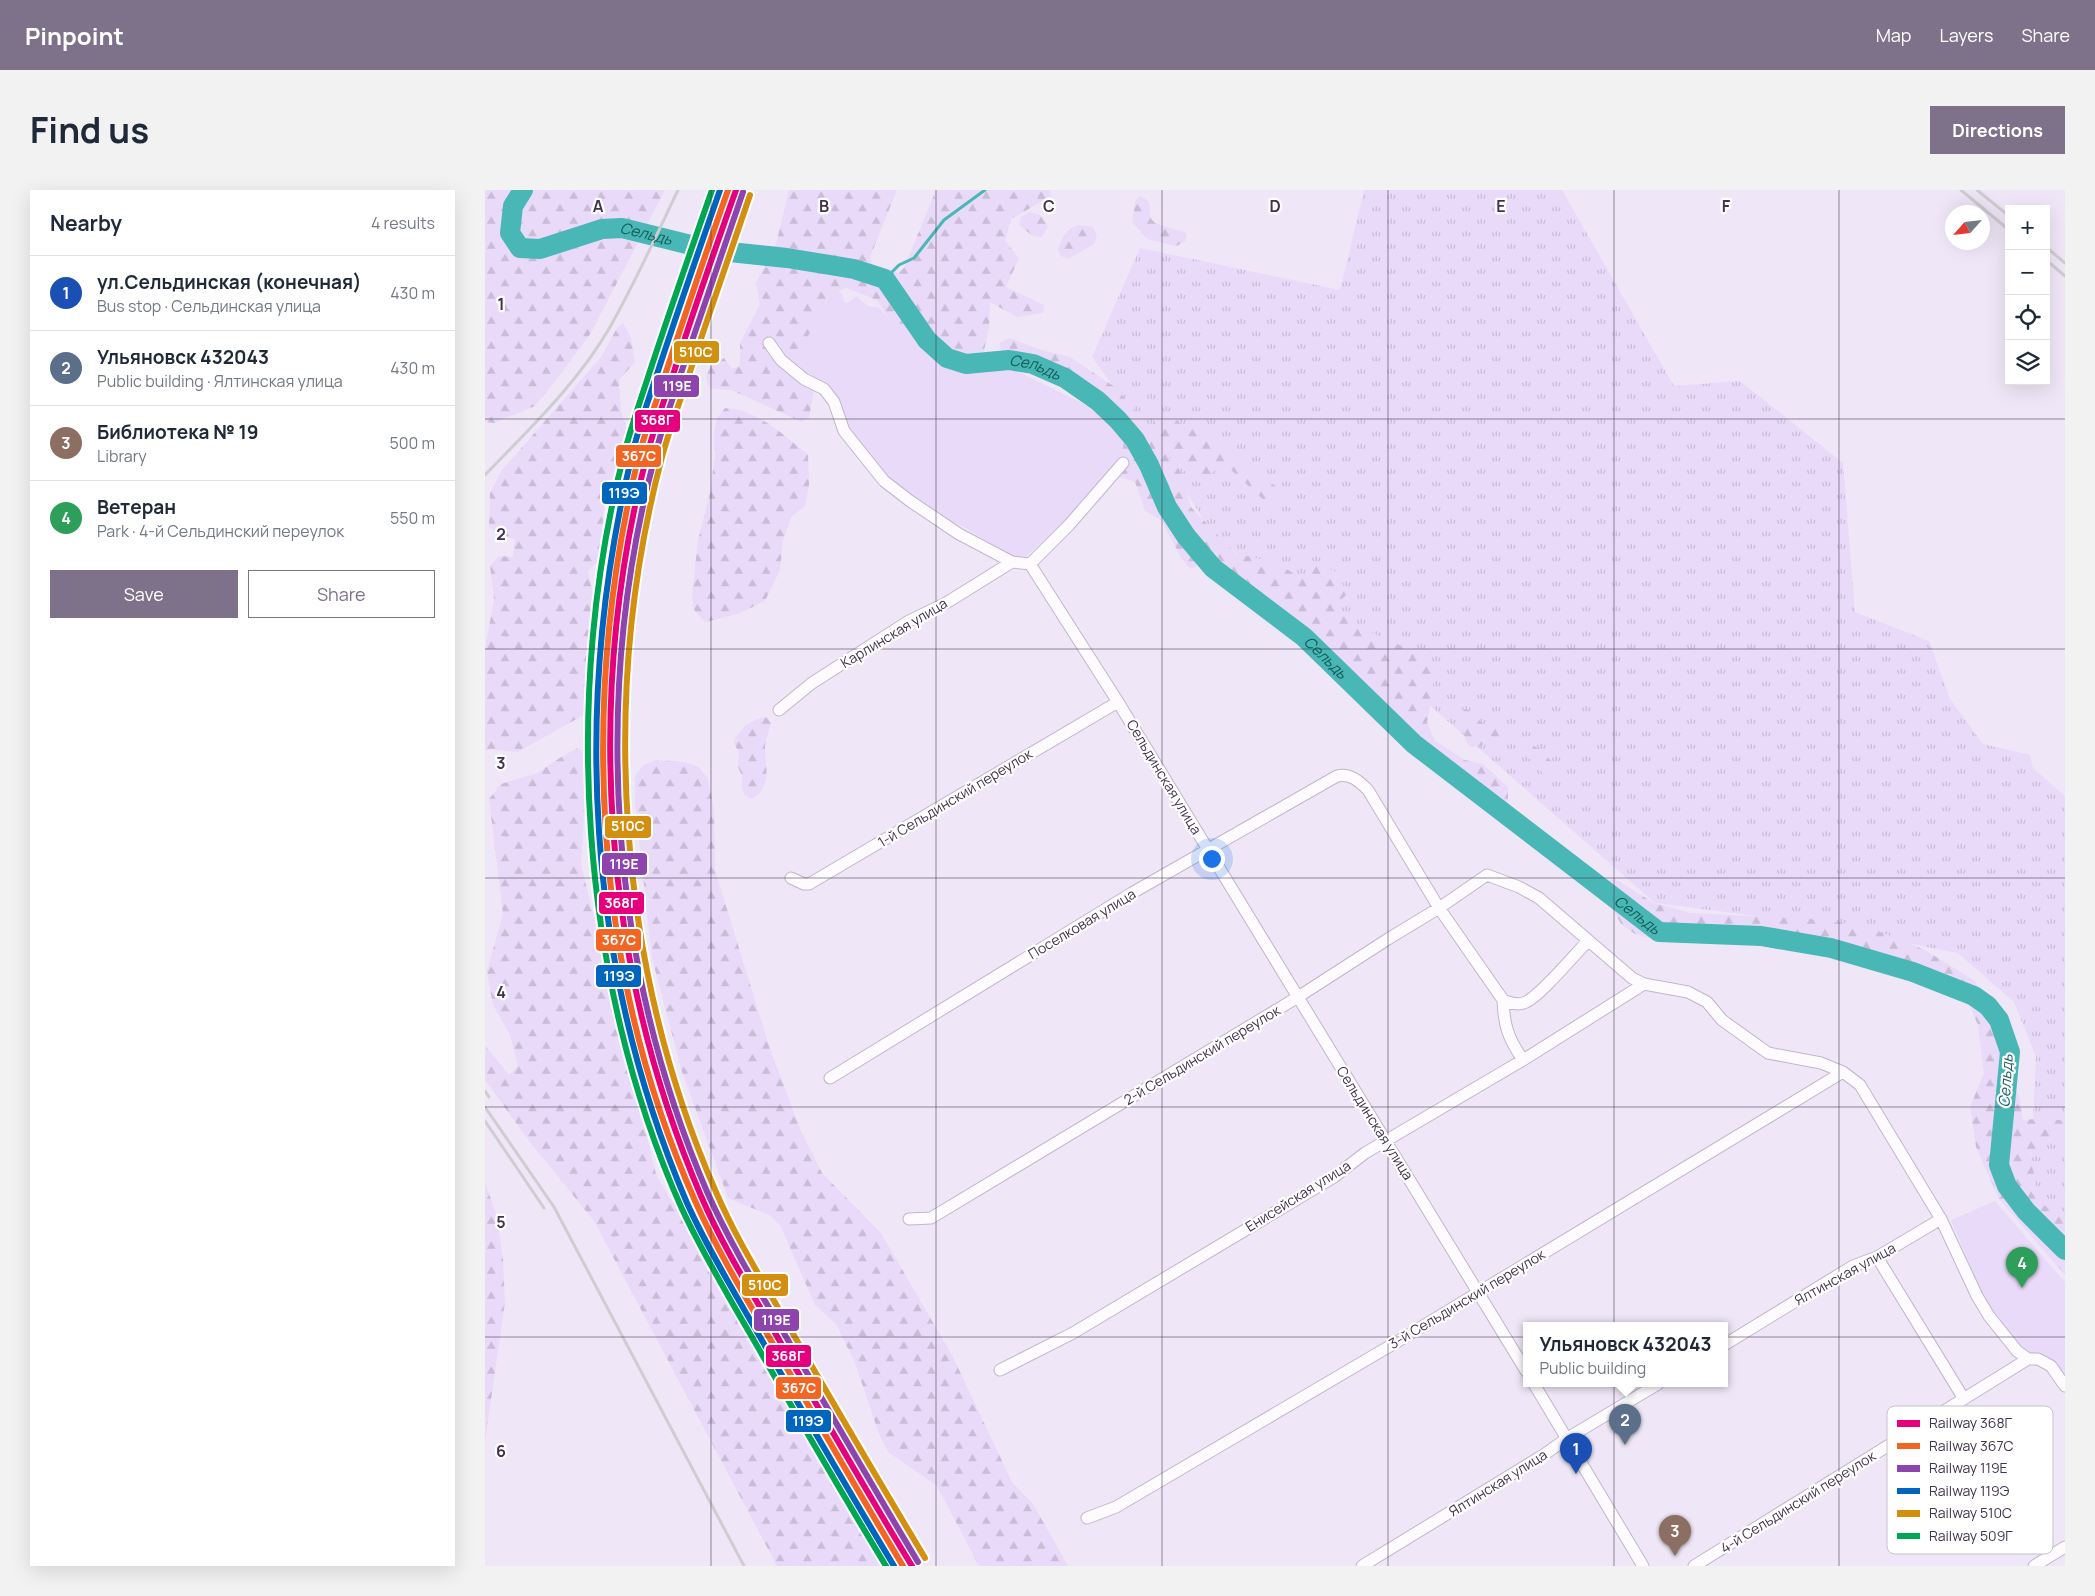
<!DOCTYPE html>
<html lang="en">
<head>
<meta charset="utf-8">
<style>
	:root { --surface:#fff; --page:#f2f2f3; --text:#1f2937; --muted:#747a83; --line:#e0e1e3; --accent:#7d7289 }
	body { margin:0; font-family:Manrope,sans-serif; background:var(--page); color:var(--text) }
	.controls { position:absolute; right:15px; top:15px; display:grid; overflow:hidden; border-radius:0px; box-shadow:0 5px 20px #0002 }
	.controls button { width:45px; height:45px; display:grid; place-items:center; padding:0; border:0; border-bottom:1px solid var(--line); background:var(--surface); color:var(--text); font:25px sans-serif }
	.compass { position:absolute; left:1460px; top:15px; width:45px; height:45px; border-radius:50%; background:var(--surface); box-shadow:0 5px 20px #0002; rotate:243deg }
	.you { position:absolute; left:726px; top:668px; width:18px; height:18px; margin:-12px; border:4px solid #fff; border-radius:50%; background:#1a73e8; box-shadow:0 0 0 8px #1a73e833 }
	.badge { display:grid; place-items:center; width:32px; height:32px; border-radius:50%; background:var(--accent); color:#fff; font-size:16px; font-weight:700 }
	.pin { position:absolute; translate:-50% -41px; filter:drop-shadow(0 1px 2px #0008) }
	.pin::after { content:''; position:absolute; top:26px; width:18px; height:15px; background:inherit; clip-path:polygon(0 0,100% 0,50% 100%) }
	.popup { position:absolute; left:1038px; top:1132px; width:205px; height:65px; box-sizing:border-box; display:grid; place-content:center; border-radius:0px; background:var(--surface); filter:drop-shadow(0 1px 4px #0005); font-size:16px; white-space:nowrap; color:var(--muted) }
	.popup b { font-size:19px; color:var(--text) }
	.popup::after { content:''; position:absolute; left:50%; top:100%; margin-left:-10px; border:10px solid transparent; border-top-color:var(--surface) }
	.list { margin:0; padding:0; list-style:none }
	h2 { display:flex; justify-content:space-between; align-items:center; height:65px; margin:0; padding:0 20px; font-size:21px }
	h2 small { font-size:16px; font-weight:400; color:var(--muted) }
	.list li { display:grid; grid-template-columns:32px 1fr auto; gap:15px; align-items:center; box-sizing:border-box; height:75px; padding:0 20px; border-top:1px solid var(--line) }
	.list b { display:block; font-size:19px; white-space:nowrap }
	.list p { margin:0; font-size:16px; white-space:nowrap; color:var(--muted) }
	.list em { font-size:16px; font-style:normal; color:var(--muted) }
	.actions { display:flex; gap:10px; padding:15px 20px }
	.actions a { flex:1; padding:11px 0; border:1px solid var(--accent); border-radius:0px; text-align:center; font-size:18px; color:var(--accent) }
	.actions .main { background:var(--accent); color:#fff }
	.icon { flex:none; width:28px; height:28px; fill:none; stroke:currentColor; stroke-width:2; stroke-linecap:round; stroke-linejoin:round }
	.map { position:relative; flex:none; width:1580px; height:1376px; overflow:hidden; border-radius:0px }
	header { display:flex; align-items:center; gap:30px; box-sizing:border-box; height:70px; padding:0 25px; background:var(--accent); color:#fff }
	header strong { font-size:24px }
	nav { display:flex; gap:28px; margin-inline-start:auto; font-size:18px }
	.intro { display:flex; align-items:center; justify-content:space-between; box-sizing:border-box; height:120px; padding:0 30px }
	h1 { margin:0; font-size:35px }
	.button { padding:12px 22px; border-radius:0px; background:var(--accent); color:#fff; font-size:18px; font-weight:700 }
	main { display:flex; gap:30px; padding:0 30px }
	aside { flex:1; background:var(--surface); border-radius:0px; box-shadow:0 5px 20px #0002 }
	.map>svg:first-child { display:block }
</style>
</head>
<body>
<header>
<strong>Pinpoint</strong>
<nav><a>Map</a><a>Layers</a><a>Share</a></nav>
</header>
<div class="intro"><h1>Find us</h1><a class="button">Directions</a></div>
<main>
<aside>
<h2>Nearby<small>4 results</small></h2>
<ul class="list">
<li><span class="badge" style="background:#1a4fb4">1</span><div><b>ул.Сельдинская (конечная)</b><p>Bus stop · Сельдинская улица</p></div><em>430 m</em></li>
<li><span class="badge" style="background:#5c6f8a">2</span><div><b>Ульяновск 432043</b><p>Public building · Ялтинская улица</p></div><em>430 m</em></li>
<li><span class="badge" style="background:#8d6e63">3</span><div><b>Библиотека № 19</b><p>Library</p></div><em>500 m</em></li>
<li><span class="badge" style="background:#2e9e5b">4</span><div><b>Ветеран</b><p>Park · 4-й Сельдинский переулок</p></div><em>550 m</em></li>
</ul>
<div class="actions"><a class="main">Save</a><a>Share</a></div>
</aside>
<div class="map">
<svg width="1580" height="1376" viewBox="0 0 1580 1376">
	<defs>
		<pattern id="grass-tufts" width="24" height="20" patternUnits="userSpaceOnUse" patternTransform="scale(1.25)"><rect width="24" height="20" fill="#e9daf9"/><path d="M3 7l-1-3M5 7V3M7 7l1-3M15 17l-1-3M17 17v-4M19 17l1-3" fill="none" stroke="#c9bcd7"/></pattern>
		<pattern id="forest-firs" width="22" height="20" patternUnits="userSpaceOnUse" patternTransform="scale(1.25)"><rect width="22" height="20" fill="#e9daf9"/><path d="M5 1l3.5 6h-7zM16 11l3.5 6h-7z" fill="#c9bcd7"/></pattern>
	</defs>
	<rect width="100%" height="100%" fill="#efe7f7"/>
	<!-- grass -->
	<path fill="url(#grass-tufts)" d="M 879,0 L 1077,0 L 1189,196 L 1255,191 L 1358,273 L 1370,422 L 1444,451 L 1465,509 L 1498,554 L 1545,565 L 1548,578 L 1580,606 L 1580,1036 L 1544,1009 L 1551,867 L 1529,812 L 1473,763 L 1302,730 L 1170,713 L 842,425 L 730,348 L 682,272 L 607,167 L 655,58 L 855,100 Z"/>
	<!-- forest -->
	<path fill="url(#forest-firs)" d="M 0,0 L 180,0 L 106,143 L 72,189 L 50,216 L 9,233 L 0,232 Z
		M 304,0 L 412,0 L 385,67 L 387,74 L 413,83 L 419,78 L 451,0 L 565,0 L 566,6 L 526,29 L 520,51 L 534,68 L 521,97 L 559,115 L 558,123 L 532,127 L 505,112 L 504,138 L 498,165 L 512,191 L 464,194 L 403,127 L 392,110 L 361,98 L 343,106 L 318,171 L 329,200 L 324,228 L 317,232 L 246,200 L 225,199 L 221,187 L 226,175 L 239,168 L 247,179 L 255,176 L 255,153 L 275,114 L 271,93 L 291,54 Z
		M 654,6 C 673,12 659,21 668,31 C 672,35 694,40 702,43 L 700,52 L 691,56 L 662,49 L 647,32 L 650,12 Z
		M 545,22 L 555,25 L 563,36 L 557,47 L 548,46 L 534,35 L 536,27 Z
		M 594,35 L 608,37 L 612,45 L 609,54 L 583,69 L 576,66 L 573,59 C 578,47 580,39 594,35 Z
		M 138,133 L 146,148 L 150,172 L 134,190 L 136,221 L 143,243 L 119,312 L 116,368 L 103,381 L 109,408 L 107,502 L 104,522 L 33,562 L 5,559 L 0,561 L 0,459 L 9,409 L 5,376 L 14,366 L 28,367 L 30,349 L 13,345 L 4,336 L 5,303 L 17,280 L 116,167 L 132,138 Z
		M 525,148 L 553,159 L 585,167 L 630,197 L 646,215 L 679,262 L 694,279 L 706,317 L 750,363 L 791,373 L 820,390 L 829,371 L 853,383 L 862,404 L 848,418 L 885,442 L 933,463 L 948,485 L 948,503 L 942,532 L 950,551 L 980,570 L 998,574 L 1023,597 L 1023,612 L 1006,614 L 929,554 L 819,447 L 728,378 L 718,373 L 705,379 L 696,368 L 677,331 L 660,321 L 650,292 L 635,287 L 636,250 L 613,211 L 580,188 L 548,174 L 524,170 L 517,163 L 514,153 Z
		M 240,218 C 272,219 300,246 323,265 L 324,295 L 320,316 L 306,327 L 298,351 L 295,380 L 280,411 L 253,424 L 220,432 L 209,420 L 207,406 L 213,350 L 224,307 L 230,267 L 229,243 L 232,228 Z
		M 679,221 L 696,234 L 712,240 L 733,253 L 771,284 L 794,298 L 797,308 L 789,315 L 782,313 L 744,278 L 738,277 C 721,284 719,293 698,280 L 668,235 L 669,226 Z
		M 981,519 L 988,523 L 997,533 L 1017,538 L 1018,544 C 1012,551 1003,550 994,557 L 986,557 L 982,553 L 972,526 L 974,521 Z
		M 281,527 L 286,533 C 284,541 281,549 280,556 C 280,577 288,596 267,609 L 259,605 L 257,597 L 257,586 L 253,577 L 254,562 L 249,554 L 250,548 L 261,535 L 273,529 Z
		M 1041,551 C 1054,558 1062,565 1070,576 L 1064,586 C 1053,583 1051,571 1040,566 L 1036,552 Z
		M 92,558 L 103,563 L 96,674 L 171,984 L 400,1376 L 292,1376 L 109,1031 L 44,951 L 0,890 L 0,855 L 24,885 L 33,876 L 25,845 L 8,815 L 2,781 L 18,724 L 4,609 L 16,594 L 52,583 L 73,569 Z
		M 171,570 L 200,572 L 214,577 L 223,589 L 229,619 L 230,680 L 285,859 L 316,941 L 337,983 L 396,1043 L 468,1167 L 527,1292 L 548,1314 L 583,1376 L 494,1376 L 452,1296 L 403,1262 L 394,1244 L 370,1173 L 351,1134 L 330,1115 L 295,1035 L 284,1025 L 243,1008 L 197,882 L 167,768 L 150,614 L 150,586 L 158,575 Z
		M 1130,689 L 1169,713 L 1205,723 L 1324,729 L 1378,735 L 1440,760 L 1490,791 L 1513,846 L 1535,910 L 1538,930 L 1561,928 L 1580,931 L 1580,951 L 1562,950 L 1545,963 L 1554,1012 L 1571,1023 L 1580,1023 L 1580,1085 L 1514,1009 L 1491,957 L 1485,917 L 1499,883 L 1493,835 L 1485,816 L 1465,804 L 1432,791 L 1372,772 L 1323,760 L 1218,738 L 1164,748 L 1150,744 L 1136,734 L 1129,721 L 1113,705 L 1121,691 Z
		M 0,992 L 12,1027 L 18,1069 L 20,1112 L 0,1252 Z"/>
	<!-- garden -->
	<path fill="#e9daf9" d="M 353,101 L 357,104 L 359,111 L 362,113 L 372,106 C 378,113 382,118 393,117 L 444,168 L 461,182 L 524,177 L 609,219 L 639,250 L 637,268 L 588,325 L 540,367 L 528,367 L 477,336 L 464,330 L 405,289 L 363,240 L 338,193 L 307,172 L 329,136 L 344,106 Z
		M 1510,1011 L 1580,1092 L 1580,1192 L 1571,1177 L 1529,1153 L 1497,1104 L 1466,1030 Z"/>
	<g fill="none" stroke-linecap="round" stroke-linejoin="round">
		<!-- stream -->
		<path stroke="#48b7b5" stroke-width="3" d="M 400,89 L 414,75 L 429,68 L 459,30 L 500,0"/>
		<!-- river -->
		<path stroke="#48b7b5" stroke-width="20" id="s1" d="M 38,0 L 28,16 L 25,43 L 35,58 L 55,59 L 117,39 L 137,38 L 226,60 L 302,68 L 369,79 L 400,89 L 442,150 L 462,168 L 481,174 L 524,170 L 548,174 L 580,188 L 613,211 L 633,230 L 650,250 L 664,275 L 682,317 L 701,346 L 728,378 L 819,447 L 929,554 L 1174,742 L 1276,746 L 1346,758 L 1428,782 L 1489,806 L 1503,816 L 1514,830 L 1525,862 L 1514,975 L 1522,996 L 1541,1021 L 1580,1060"/>
		<!-- minor casing -->
		<g stroke="#c0b6ca" stroke-width="13">
			<path id="minor" d="M 284,153 L 296,170 L 319,189 L 339,199 L 349,212 L 359,241 L 399,291 L 425,311 L 474,344 L 527,372 L 545,374 L 633,512 L 1041,1181
				M 545,374 L 584,335 L 638,273
				M 294,520 L 327,493 L 424,431 L 461,413 L 527,372
				M 306,688 L 319,694 L 324,694 L 633,512
				M 1018,810 C 1019,836 1023,848 1038,870
				M 345,888 L 647,703 L 852,586 C 865,583 874,591 883,600 L 954,718 L 1018,810 C 1025,813 1033,816 1041,812 C 1056,805 1089,765 1103,751
				M 424,1029 L 446,1028 L 813,807 L 903,749 L 954,718 L 1002,685 L 1034,697 L 1054,708 L 1147,788 L 1159,794 L 1203,802 L 1222,812 L 1237,830 L 1283,863 L 1336,873 L 1358,882 L 1375,895 L 1456,1029 L 1492,1106 L 1504,1126 L 1532,1161 L 1543,1169 L 1553,1169 L 1566,1176 L 1580,1196
				M 1392,1067 L 1479,1209
				M 1239,1155 L 1368,1076 L 1392,1067 L 1456,1029
				M 515,1180 L 588,1143 L 849,987 L 880,963 L 1038,870 L 1159,794
				M 1049,1194 L 1158,1376
				M 602,1328 L 631,1317 L 910,1153 L 1358,882
				M 877,1376 L 1060,1264 L 1081,1249 L 1173,1194
				M 1209,1376 L 1543,1169
				M 1549,1376 L 1580,1357"/>
		</g>
		<!-- minor -->
		<use href="#minor" stroke="#fdfbfe" stroke-width="11"/>
		<!-- rail -->
		<path stroke="#cfcdd2" stroke-width="3" d="M 1476,0 L 1524,40
			M 1492,0 L 1524,26
			M 1561,57 L 1580,73
			M 1561,70 L 1580,86
			M 0,285 C 44,239 93,193 125,137 C 150,93 171,46 193,0
			M 0,901 L 4,907
			M 0,917 L 69,1017 L 259,1376
			M 0,931 L 59,1018"/>
		<!-- rail-1 casing -->
		<g stroke="#fff" stroke-width="10">
			<path id="rail-1" d="M 251,0 C 229,62 207,125 187,188 C 178,213 169,239 162,265 C 99,508 117,775 216,1006 C 237,1055 266,1101 293,1148 C 337,1224 381,1301 427,1376"/>
		</g>
		<!-- rail-2 casing -->
		<g stroke="#fff" stroke-width="10">
			<path id="rail-2" d="M 243,0 C 221,62 200,125 179,188 C 171,213 161,239 154,265 C 94,508 107,782 211,1013 C 233,1062 261,1108 288,1154 C 331,1229 374,1303 418,1376"/>
		</g>
		<!-- rail-3 casing -->
		<g stroke="#fff" stroke-width="10">
			<path id="rail-3" d="M 258,2 C 236,65 215,127 194,189 C 186,215 176,240 170,266 C 106,507 124,775 223,1004 C 245,1053 273,1099 300,1145 C 344,1221 388,1297 433,1372"/>
		</g>
		<!-- rail-4 casing -->
		<g stroke="#fff" stroke-width="10">
			<path id="rail-4" d="M 235,0 C 214,60 193,120 173,181 C 164,208 154,236 147,265 C 87,513 101,777 202,1013 C 224,1062 253,1108 279,1154 C 322,1229 365,1303 409,1376"/>
		</g>
		<!-- rail-5 casing -->
		<g stroke="#fff" stroke-width="10">
			<path id="rail-5" d="M 265,5 C 244,67 222,129 202,191 C 193,216 184,241 177,267 C 114,505 132,776 231,1002 C 252,1051 281,1096 307,1142 C 351,1218 395,1293 440,1368"/>
		</g>
		<!-- rail-6 casing -->
		<g stroke="#fff" stroke-width="10">
			<path id="rail-6" d="M 227,0 C 206,60 185,120 165,181 C 157,206 148,231 141,257 C 76,499 94,790 197,1019 C 220,1068 248,1114 275,1161 C 316,1233 358,1305 401,1376"/>
		</g>
		<!-- rail-1 -->
		<use href="#rail-1" stroke="#e5007d" stroke-width="6"/>
		<!-- rail-2 -->
		<use href="#rail-2" stroke="#f26522" stroke-width="6"/>
		<!-- rail-3 -->
		<use href="#rail-3" stroke="#8e44ad" stroke-width="6"/>
		<!-- rail-4 -->
		<use href="#rail-4" stroke="#0065bd" stroke-width="6"/>
		<!-- rail-5 -->
		<use href="#rail-5" stroke="#d28f10" stroke-width="6"/>
		<!-- rail-6 -->
		<use href="#rail-6" stroke="#00a651" stroke-width="6"/>
	</g>
	<!-- grid -->
	<path fill="none" stroke="#40334e" stroke-width="1" stroke-opacity="0.55" d="M 226,0 L 226,1376M 451,0 L 451,1376M 677,0 L 677,1376M 903,0 L 903,1376M 1129,0 L 1129,1376M 1354,0 L 1354,1376M 0,229 L 1580,229M 0,459 L 1580,459M 0,688 L 1580,688M 0,917 L 1580,917M 0,1147 L 1580,1147"/>
	<g text-anchor="middle" stroke-width="4.5" stroke-linejoin="round" paint-order="stroke">
		<!-- street labels -->
		<g font-size="14" fill="#40334e" stroke="#fff">
			<text transform="translate(409 443) rotate(-31)" y="5">Карлинская улица</text>
			<text transform="translate(679 587) rotate(59)" y="5">Сельдинская улица</text>
			<text transform="translate(470 608) rotate(-31)" y="5">1-й Сельдинский переулок</text>
			<text transform="translate(597 734) rotate(-31)" y="5">Поселковая улица</text>
			<text transform="translate(717 865) rotate(-31)" y="5">2-й Сельдинский переулок</text>
			<text transform="translate(890 933) rotate(58)" y="5">Сельдинская улица</text>
			<text transform="translate(813 1006) rotate(-32)" y="5">Енисейская улица</text>
			<text transform="translate(1360 1084) rotate(-29)" y="5">Ялтинская улица</text>
			<text transform="translate(982 1109) rotate(-31)" y="5">3-й Сельдинский переулок</text>
			<text transform="translate(1013 1293) rotate(-32)" y="5">Ялтинская улица</text>
			<text transform="translate(1313 1312) rotate(-32)" y="5">4-й Сельдинский переулок</text>
		</g>
		<!-- water labels -->
		<g font-size="15" font-style="italic" fill="#135b55" stroke="#fff">
			<text dy="5" stroke="none"><textPath href="#s1" startOffset="194">Сельдь</textPath></text>
			<text dy="5" stroke="none"><textPath href="#s1" startOffset="629">Сельдь</textPath></text>
			<text dy="5" stroke="none"><textPath href="#s1" startOffset="1050">Сельдь</textPath></text>
			<text dy="5" stroke="none"><textPath href="#s1" startOffset="1455">Сельдь</textPath></text>
			<text transform="translate(1521 891) rotate(-86)" y="5">Сельдь</text>
		</g>
	</g>
	<!-- legend -->
	<rect x="1402" y="1216" width="166" height="148" rx="8" fill="#fff" stroke="#c6c2ca" stroke-width="1"/>
	<rect x="1412" y="1230" width="23" height="7" fill="#e5007d"/>
	<rect x="1412" y="1253" width="23" height="6" fill="#f26522"/>
	<rect x="1412" y="1275" width="23" height="7" fill="#8e44ad"/>
	<rect x="1412" y="1298" width="23" height="6" fill="#0065bd"/>
	<rect x="1412" y="1320" width="23" height="7" fill="#d28f10"/>
	<rect x="1412" y="1343" width="23" height="6" fill="#00a651"/>
	<g font-size="14" fill="#40334e">
		<text x="1444" y="1238">Railway 368Г</text>
		<text x="1444" y="1261">Railway 367С</text>
		<text x="1444" y="1283">Railway 119Е</text>
		<text x="1444" y="1306">Railway 119Э</text>
		<text x="1444" y="1328">Railway 510С</text>
		<text x="1444" y="1351">Railway 509Г</text>
	</g>
	<g font-size="16" text-anchor="middle" font-weight="bold" fill="#40334e" stroke="#fff" stroke-width="4.5" stroke-linejoin="round" paint-order="stroke">
		<text x="113" y="22">A</text>
		<text x="339" y="22">B</text>
		<text x="564" y="22">C</text>
		<text x="790" y="22">D</text>
		<text x="1016" y="22">E</text>
		<text x="1241" y="22">F</text>
		<text x="16" y="120">1</text>
		<text x="16" y="350">2</text>
		<text x="16" y="579">3</text>
		<text x="16" y="808">4</text>
		<text x="16" y="1038">5</text>
		<text x="16" y="1267">6</text>
	</g>
	<g stroke="#fff" stroke-width="2">
		<rect x="188" y="150" width="47" height="24" rx="5" fill="#d28f10"/>
		<rect x="168" y="184" width="47" height="24" rx="5" fill="#8e44ad"/>
		<rect x="149" y="219" width="47" height="24" rx="5" fill="#e5007d"/>
		<rect x="130" y="254" width="47" height="24" rx="5" fill="#f26522"/>
		<rect x="116" y="291" width="47" height="24" rx="5" fill="#0065bd"/>
		<rect x="119" y="625" width="48" height="24" rx="5" fill="#d28f10"/>
		<rect x="116" y="662" width="47" height="24" rx="5" fill="#8e44ad"/>
		<rect x="113" y="701" width="47" height="24" rx="5" fill="#e5007d"/>
		<rect x="110" y="738" width="47" height="24" rx="5" fill="#f26522"/>
		<rect x="110" y="774" width="47" height="24" rx="5" fill="#0065bd"/>
		<rect x="256" y="1083" width="48" height="24" rx="5" fill="#d28f10"/>
		<rect x="268" y="1118" width="47" height="24" rx="5" fill="#8e44ad"/>
		<rect x="280" y="1154" width="47" height="24" rx="5" fill="#e5007d"/>
		<rect x="290" y="1186" width="47" height="24" rx="5" fill="#f26522"/>
		<rect x="300" y="1219" width="47" height="24" rx="5" fill="#0065bd"/>
	</g>
	<g font-size="14" text-anchor="middle" font-weight="bold" fill="#fff">
		<text x="211" y="167">510С</text>
		<text x="192" y="201">119Е</text>
		<text x="172" y="235">368Г</text>
		<text x="154" y="271">367С</text>
		<text x="139" y="308">119Э</text>
		<text x="143" y="641">510С</text>
		<text x="139" y="679">119Е</text>
		<text x="136" y="718">368Г</text>
		<text x="134" y="755">367С</text>
		<text x="134" y="791">119Э</text>
		<text x="280" y="1100">510С</text>
		<text x="291" y="1135">119Е</text>
		<text x="303" y="1171">368Г</text>
		<text x="314" y="1203">367С</text>
		<text x="323" y="1236">119Э</text>
	</g>
</svg>
<div class="controls">
<button>+</button>
<button>−</button>
<button><svg class="icon" aria-label="locate" viewBox="0 0 24 24"><circle cx="12" cy="12" r="6"/><path d="M12 2v4M12 18v4M2 12h4M18 12h4"/></svg></button>
<button><svg class="icon" aria-label="layers" viewBox="0 0 24 24"><path d="M12 4l9 5-9 5-9-5zM3 14l9 5 9-5"/></svg></button>
</div>
<svg class="compass" viewBox="-18 -18 36 36"><path d="M0-13l5 13h-10z" fill="#e53935"/><path d="M0 13l5-13h-10z" fill="#747a83"/></svg>
<div class="you"></div>
<div class="pin badge" style="left:1091px;top:1284px;background:#1a4fb4">1</div>
<div class="pin badge" style="left:1140px;top:1255px;background:#5c6f8a">2</div>
<div class="popup"><b>Ульяновск 432043</b>Public building</div>
<div class="pin badge" style="left:1190px;top:1366px;background:#8d6e63">3</div>
<div class="pin badge" style="left:1537px;top:1098px;background:#2e9e5b">4</div>
</div>
</main>
</body>
</html>
